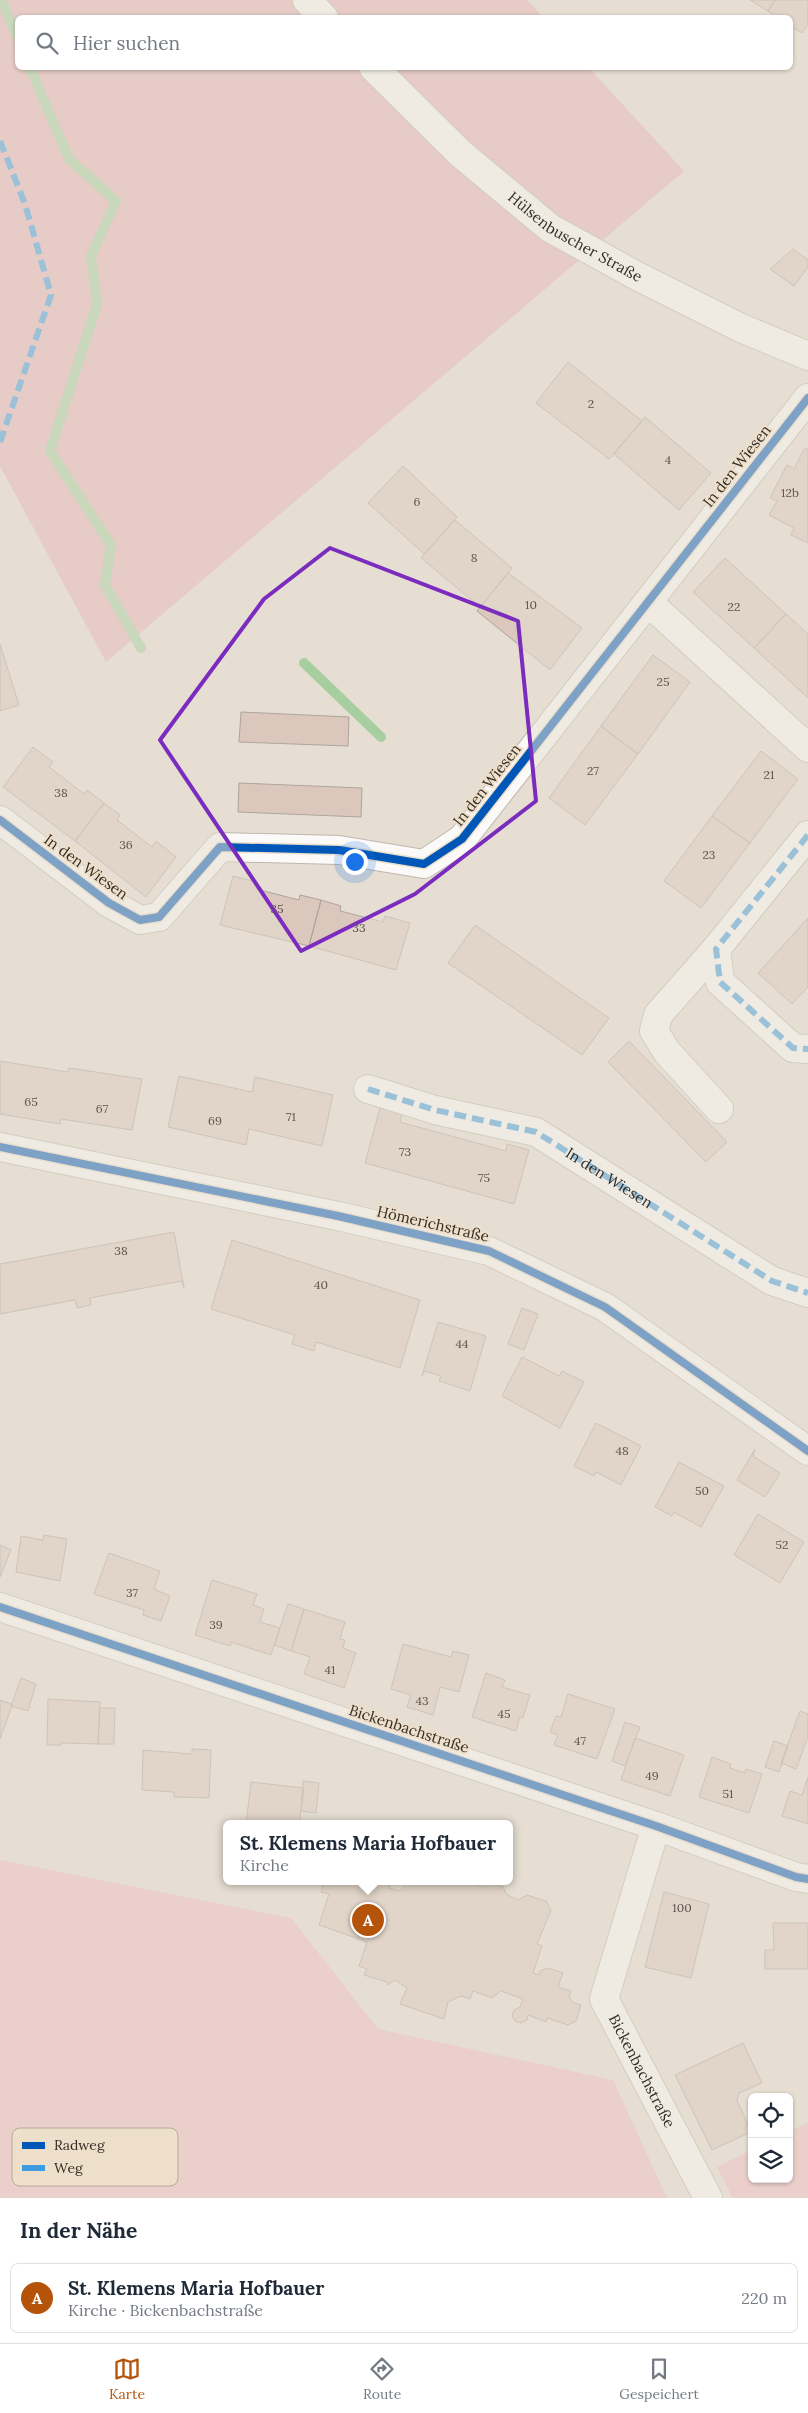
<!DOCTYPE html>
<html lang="de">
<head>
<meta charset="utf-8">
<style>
	:root { --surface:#fff; --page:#f6f6f7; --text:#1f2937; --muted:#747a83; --line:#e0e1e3; --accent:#b45309 }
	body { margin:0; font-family:Lora,serif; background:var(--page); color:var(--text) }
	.controls { position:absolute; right:15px; bottom:15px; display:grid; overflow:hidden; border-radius:8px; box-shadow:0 1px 4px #0004 }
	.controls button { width:45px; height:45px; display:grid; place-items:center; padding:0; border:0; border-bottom:1px solid var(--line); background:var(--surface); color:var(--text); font:25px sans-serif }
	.you { position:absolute; left:354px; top:861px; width:18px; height:18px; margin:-12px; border:4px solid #fff; border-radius:50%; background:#1a73e8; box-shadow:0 0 0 8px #1a73e833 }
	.badge { display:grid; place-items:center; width:32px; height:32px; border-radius:50%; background:var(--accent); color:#fff; font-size:16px; font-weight:700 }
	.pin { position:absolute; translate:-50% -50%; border:2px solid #fff; box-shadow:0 1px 5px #0006 }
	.popup { position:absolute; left:223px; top:1820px; width:290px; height:65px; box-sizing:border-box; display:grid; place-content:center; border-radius:8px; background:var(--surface); filter:drop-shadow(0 1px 4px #0005); font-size:16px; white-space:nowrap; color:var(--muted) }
	.popup b { font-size:19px; color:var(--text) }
	.popup::after { content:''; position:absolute; left:50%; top:100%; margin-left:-10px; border:10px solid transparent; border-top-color:var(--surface) }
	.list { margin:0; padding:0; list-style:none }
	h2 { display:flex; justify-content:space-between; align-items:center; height:65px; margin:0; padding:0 20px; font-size:21px }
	h2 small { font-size:16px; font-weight:400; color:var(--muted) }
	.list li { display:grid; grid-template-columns:32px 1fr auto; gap:15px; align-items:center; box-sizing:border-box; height:70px; margin:0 10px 10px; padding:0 10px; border:1px solid var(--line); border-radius:8px }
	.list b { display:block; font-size:19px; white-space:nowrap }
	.list p { margin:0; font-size:16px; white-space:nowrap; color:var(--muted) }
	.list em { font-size:16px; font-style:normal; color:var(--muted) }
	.icon { flex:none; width:28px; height:28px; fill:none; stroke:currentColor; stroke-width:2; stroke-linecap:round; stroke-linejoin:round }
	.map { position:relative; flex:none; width:808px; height:2198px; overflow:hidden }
	.search { position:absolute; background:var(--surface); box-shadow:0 1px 4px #0004; left:15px; right:15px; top:15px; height:55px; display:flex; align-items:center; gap:12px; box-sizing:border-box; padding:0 18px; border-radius:8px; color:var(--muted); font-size:19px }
	.sheet { height:145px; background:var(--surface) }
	nav { display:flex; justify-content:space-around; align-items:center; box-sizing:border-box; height:70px; border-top:1px solid var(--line); background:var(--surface); font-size:14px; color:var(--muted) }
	nav a { display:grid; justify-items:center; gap:2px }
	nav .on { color:var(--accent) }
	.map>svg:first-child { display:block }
</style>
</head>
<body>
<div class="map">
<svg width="808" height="2198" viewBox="0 0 808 2198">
	<rect width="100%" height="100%" fill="#e6ded2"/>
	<!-- green -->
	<path fill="#efbcc1" d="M 0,1860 L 291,1918 L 378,2029 L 613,2080 L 667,2198 L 0,2198 Z
		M 808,2122 L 808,2198 L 733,2198 L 717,2167 L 752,2150 L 752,2179 L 789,2179 L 789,2132 Z"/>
	<!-- forest -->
	<path fill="#e6b3b8" d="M 0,0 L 527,0 L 543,17 L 18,18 L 18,68 L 589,68 L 684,171 L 106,662 L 0,466 Z"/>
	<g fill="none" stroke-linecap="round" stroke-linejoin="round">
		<!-- stream -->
		<path stroke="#a6ce9f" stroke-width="10" d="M 1,0 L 18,38
			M 30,68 L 69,159 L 116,201 L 91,256 L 97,304 L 50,451 L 111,545 L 105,585 L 141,648
			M 304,663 L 381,737"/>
	</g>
	<!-- building -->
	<path fill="#dbc7bc" stroke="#ada59e" d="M 750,0 L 775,0 L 768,11 Z
		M 775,0 L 808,0 L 808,25 L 802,33 L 790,26 L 790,18 L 778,18 L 768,11 Z
		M 793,249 L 808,260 L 808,267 L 794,286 L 770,269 Z
		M 568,362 L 642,421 L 609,459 L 536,403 Z
		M 645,417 L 711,473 L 679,510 L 614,454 Z
		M 804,449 L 808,449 L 808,543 L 791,535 L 794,528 L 769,515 L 777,501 L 770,498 L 787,465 L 794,469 Z
		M 403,466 L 457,517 L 424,554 L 368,503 Z
		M 455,520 L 512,568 L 480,607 L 421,558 Z
		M 725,558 L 786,614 L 754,648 L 693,592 Z
		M 508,573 L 582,628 L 550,670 L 477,611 Z
		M 786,614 L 808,634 L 808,698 L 754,648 Z
		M 0,644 L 19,705 L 0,711 Z
		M 653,655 L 690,682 L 638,754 L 601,726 Z
		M 241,712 L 349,717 L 348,746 L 239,742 Z
		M 601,726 L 638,754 L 585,825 L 549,798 Z
		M 33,747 L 53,762 L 49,767 L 84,794 L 87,790 L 104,803 L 75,841 L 3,787 Z
		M 761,751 L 798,779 L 750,843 L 712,816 Z
		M 239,783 L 362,788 L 361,817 L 238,812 Z
		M 104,803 L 120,815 L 117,820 L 152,847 L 156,841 L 176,857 L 146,897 L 75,841 Z
		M 712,816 L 750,843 L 701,908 L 664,881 Z
		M 233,876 L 257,882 L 256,889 L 299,900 L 300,895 L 321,900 L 309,946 L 220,925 Z
		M 321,900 L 341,906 L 340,911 L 383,922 L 385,916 L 410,923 L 396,970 L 309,946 Z
		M 808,918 L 808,987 L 792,1004 L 758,973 Z
		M 475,925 L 609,1018 L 582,1055 L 448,963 Z
		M 629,1041 L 727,1142 L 706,1162 L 608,1062 Z
		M 0,1061 L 68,1072 L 69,1068 L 142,1079 L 132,1130 L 61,1119 L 60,1124 L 0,1114 Z
		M 179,1076 L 252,1092 L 255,1077 L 333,1095 L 322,1146 L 249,1129 L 246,1145 L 168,1127 Z
		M 380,1108 L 402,1114 L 400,1122 L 506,1151 L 507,1144 L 529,1150 L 514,1204 L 365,1163 Z
		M 174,1232 L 184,1288 L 182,1281 L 90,1298 L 91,1305 L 77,1308 L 75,1300 L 0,1314 L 0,1264 Z
		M 232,1240 L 420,1300 L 400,1368 L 316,1342 L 314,1351 L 292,1344 L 295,1335 L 211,1309 Z
		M 522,1308 L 538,1314 L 524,1350 L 508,1344 Z
		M 438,1322 L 486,1336 L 470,1391 L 439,1381 L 441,1376 L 425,1371 L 422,1376 Z
		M 522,1357 L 559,1376 L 562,1371 L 584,1382 L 560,1428 L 502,1396 Z
		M 596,1423 L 641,1446 L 621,1485 L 596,1472 L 594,1476 L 574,1466 Z
		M 755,1449 L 753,1456 L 780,1473 L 765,1497 L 737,1480 Z
		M 679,1462 L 724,1486 L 701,1527 L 674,1512 L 672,1516 L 655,1507 Z
		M 758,1514 L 804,1542 L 780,1583 L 734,1555 Z
		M 44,1535 L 67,1539 L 60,1581 L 16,1572 L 21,1536 L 43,1540 Z
		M 0,1545 L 11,1550 L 0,1577 Z
		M 109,1553 L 160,1571 L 154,1589 L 170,1596 L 161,1621 L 143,1615 L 144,1610 L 94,1594 Z
		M 212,1580 L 257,1594 L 253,1605 L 264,1609 L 260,1622 L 280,1628 L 271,1655 L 231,1642 L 230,1646 L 195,1635 Z
		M 288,1604 L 304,1609 L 291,1651 L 274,1645 Z
		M 304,1609 L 345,1622 L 340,1639 L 345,1640 L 343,1648 L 356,1653 L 344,1688 L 304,1674 L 310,1657 L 291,1651 Z
		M 403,1644 L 451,1657 L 453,1651 L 469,1655 L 459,1692 L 440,1687 L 433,1715 L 407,1707 L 411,1695 L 391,1689 Z
		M 486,1673 L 505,1680 L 502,1687 L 530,1695 L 523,1718 L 520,1717 L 516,1731 L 472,1717 Z
		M 21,1678 L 36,1684 L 28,1711 L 11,1706 Z
		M 568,1694 L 615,1709 L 597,1759 L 554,1745 L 558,1735 L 550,1732 L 556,1716 L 561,1717 Z
		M 48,1699 L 100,1702 L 98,1744 L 62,1743 L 61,1745 L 47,1745 Z
		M 0,1700 L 12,1704 L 12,1706 L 0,1739 Z
		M 100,1708 L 115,1708 L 114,1744 L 98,1744 Z
		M 800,1711 L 808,1714 L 808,1737 L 796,1769 L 781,1763 Z
		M 625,1722 L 640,1727 L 625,1766 L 612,1761 Z
		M 635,1738 L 684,1755 L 670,1796 L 621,1780 Z
		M 774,1741 L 788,1746 L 779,1772 L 765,1767 Z
		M 192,1749 L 211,1750 L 209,1798 L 174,1797 L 174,1792 L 142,1790 L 143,1750 L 192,1754 Z
		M 712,1757 L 731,1764 L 730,1768 L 745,1773 L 746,1769 L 762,1774 L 749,1813 L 699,1797 Z
		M 808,1777 L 808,1824 L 782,1816 L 790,1791 L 802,1795 Z
		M 303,1781 L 319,1783 L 316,1813 L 301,1811 Z
		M 251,1782 L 304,1788 L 299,1824 L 246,1824 Z
		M 324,1881 L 391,1881 L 389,1888 L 400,1891 L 409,1881 L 421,1884 L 425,1881 L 466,1881 L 484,1887 L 489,1882 L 503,1887 L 506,1894 L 518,1900 L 527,1895 L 546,1901 L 551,1910 L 537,1944 L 542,1946 L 533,1973 L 539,1975 L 540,1971 L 548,1968 L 563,1973 L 558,1987 L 571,1991 L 569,1996 L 573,2003 L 581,2005 L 576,2021 L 568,2025 L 547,2018 L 546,2022 L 528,2015 L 527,2020 L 521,2023 L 515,2021 L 512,2016 L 514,2010 L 520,2007 L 523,1999 L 501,1991 L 492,1998 L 473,1991 L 470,1999 L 461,1996 L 448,2002 L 444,2019 L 400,2004 L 407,1988 L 395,1980 L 388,1985 L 387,1982 L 364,1975 L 367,1969 L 359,1966 L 367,1942 L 319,1925 L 329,1894 L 321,1892 Z
		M 664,1892 L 709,1904 L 691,1978 L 645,1967 Z
		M 773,1923 L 808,1923 L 808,1969 L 765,1969 L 765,1950 L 774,1950 Z
		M 743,2043 L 762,2083 L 739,2093 L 737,2100 L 751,2132 L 712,2150 L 675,2075 Z"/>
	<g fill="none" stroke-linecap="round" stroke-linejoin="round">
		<!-- minor casing -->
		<g stroke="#bdb7ae" stroke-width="30">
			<g id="minor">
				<path d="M 648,602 L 808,748"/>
				<path d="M 0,820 L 109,903 L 140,920 L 159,917 L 220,847 L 339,850 L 424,864 L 462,839 L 808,398"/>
				<path d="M 808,835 L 716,949 L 720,982 L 793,1048 L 808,1049"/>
				<path d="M 716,949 L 658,1015 L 654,1031 L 667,1052 L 719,1109"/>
				<path id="s1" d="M 368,1089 L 435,1110 L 536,1132 L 772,1281 L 808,1293"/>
				<path d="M 0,1147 L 338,1216 L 489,1251 L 605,1307 L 808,1451"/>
				<path d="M 0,1607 L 656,1826 L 796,1877 L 808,1879"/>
				<path id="s2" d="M 656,1826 L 604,1999 L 708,2198"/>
			</g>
		</g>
		<!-- major casing -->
		<g stroke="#bdb7ae" stroke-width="30">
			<g id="major">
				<path d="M 307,0 L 324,18"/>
				<path id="s3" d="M 374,68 L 461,154 L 550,228 L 637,276 L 741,328 L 808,356"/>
			</g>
		</g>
		<!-- minor -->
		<use href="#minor" stroke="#fbfaf8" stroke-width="28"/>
		<!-- major -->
		<use href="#major" stroke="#fbfaf8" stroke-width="28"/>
		<!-- quiet -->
		<path stroke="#3e9de0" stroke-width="6" stroke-dasharray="12 6" stroke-linecap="butt" d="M 0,141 L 25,204 L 51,295 L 0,442
			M 808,835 L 716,949 L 720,982 L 793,1048 L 808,1049
			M 368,1089 L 435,1110 L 536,1132 L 772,1281 L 808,1293"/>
		<!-- cycleway casing -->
		<g stroke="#eedfca" stroke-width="11">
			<path id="cycleway" d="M 0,820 L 109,903 L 140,920 L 159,917 L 220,847 L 339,850 L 424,864 L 462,839 L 808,398
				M 0,1147 L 338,1216 L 489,1251 L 605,1307 L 808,1451
				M 0,1607 L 656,1826 L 796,1877 L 808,1879"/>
		</g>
		<!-- cycleway -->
		<use href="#cycleway" stroke="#0057b8" stroke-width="8"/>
	</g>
	<!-- marked area -->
	<path d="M0 0H808V2198H0ZM 330,548 L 518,621 L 536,801 L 415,894 L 301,951 L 160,740 L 264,599 Z" fill="#e6ded2" fill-opacity=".55" fill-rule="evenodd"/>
	<path fill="none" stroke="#7b2cbf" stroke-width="4" stroke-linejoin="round" d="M 330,548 L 518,621 L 536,801 L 415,894 L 301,951 L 160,740 L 264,599 Z"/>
	<g text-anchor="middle" stroke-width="4" stroke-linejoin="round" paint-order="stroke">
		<!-- number labels -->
		<g font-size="12" fill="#5e544c">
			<text x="591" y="408">2</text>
			<text x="668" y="464">4</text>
			<text x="790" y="497">12b</text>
			<text x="417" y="506">6</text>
			<text x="474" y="562">8</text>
			<text x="531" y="609">10</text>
			<text x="734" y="611">22</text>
			<text x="663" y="686">25</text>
			<text x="593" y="775">27</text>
			<text x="769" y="779">21</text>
			<text x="61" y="797">38</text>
			<text x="126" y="849">36</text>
			<text x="709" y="859">23</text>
			<text x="277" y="913">35</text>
			<text x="359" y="932">33</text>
			<text x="31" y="1106">65</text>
			<text x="102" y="1113">67</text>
			<text x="291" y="1121">71</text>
			<text x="215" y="1125">69</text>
			<text x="405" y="1156">73</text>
			<text x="484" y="1182">75</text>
			<text x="121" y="1255">38</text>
			<text x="321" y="1289">40</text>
			<text x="462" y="1348">44</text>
			<text x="622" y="1455">48</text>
			<text x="702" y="1495">50</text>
			<text x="782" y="1549">52</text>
			<text x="132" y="1597">37</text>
			<text x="216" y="1629">39</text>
			<text x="330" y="1674">41</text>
			<text x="422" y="1705">43</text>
			<text x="504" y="1718">45</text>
			<text x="580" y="1745">47</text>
			<text x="652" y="1780">49</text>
			<text x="728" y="1798">51</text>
			<text x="682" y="1912">100</text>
		</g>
		<!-- street labels -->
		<g font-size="15" fill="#342e27" stroke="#eedfca">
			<text dy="5" stroke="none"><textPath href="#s3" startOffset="264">Hülsenbuscher Straße</textPath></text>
			<text transform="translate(737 466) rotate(-52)" y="5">In den Wiesen</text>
			<text transform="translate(487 785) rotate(-52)" y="5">In den Wiesen</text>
			<text transform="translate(86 867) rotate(36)" y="5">In den Wiesen</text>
			<text dy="5" stroke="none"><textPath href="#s1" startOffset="260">In den Wiesen</textPath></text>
			<text transform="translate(433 1224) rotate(13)" y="5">Hömerichstraße</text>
			<text transform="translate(409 1729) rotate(18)" y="5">Bickenbachstraße</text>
			<text dy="5" stroke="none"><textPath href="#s2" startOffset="262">Bickenbachstraße</textPath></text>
		</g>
	</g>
	<!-- legend -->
	<rect x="12" y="2128" width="166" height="58" rx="8" fill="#eedfca" stroke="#b6aa99" stroke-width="1"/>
	<rect x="22" y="2142" width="23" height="7" fill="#0057b8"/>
	<rect x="22" y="2165" width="23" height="6" fill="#3e9de0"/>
	<g font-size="14" fill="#342e27">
		<text x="54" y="2150">Radweg</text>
		<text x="54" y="2173">Weg</text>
	</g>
</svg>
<div class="controls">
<button><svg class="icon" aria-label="locate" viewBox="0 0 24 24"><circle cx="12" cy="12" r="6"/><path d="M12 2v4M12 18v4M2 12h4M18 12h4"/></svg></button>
<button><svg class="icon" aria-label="layers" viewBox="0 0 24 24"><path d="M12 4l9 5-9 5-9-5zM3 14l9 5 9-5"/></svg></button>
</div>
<div class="you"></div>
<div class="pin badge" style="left:368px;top:1920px">A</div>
<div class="popup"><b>St. Klemens Maria Hofbauer</b>Kirche</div>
<div class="search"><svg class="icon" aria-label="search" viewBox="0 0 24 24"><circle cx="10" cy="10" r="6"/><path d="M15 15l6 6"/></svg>Hier suchen</div>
</div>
<section class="sheet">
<h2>In der Nähe<small></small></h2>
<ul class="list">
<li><span class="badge">A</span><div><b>St. Klemens Maria Hofbauer</b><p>Kirche · Bickenbachstraße</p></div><em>220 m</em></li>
</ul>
</section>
<nav>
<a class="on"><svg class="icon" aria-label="map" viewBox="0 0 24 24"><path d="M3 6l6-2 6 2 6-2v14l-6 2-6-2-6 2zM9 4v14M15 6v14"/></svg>Karte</a>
<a><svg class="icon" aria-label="directions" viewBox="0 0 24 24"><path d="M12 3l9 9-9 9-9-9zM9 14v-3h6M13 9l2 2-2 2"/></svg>Route</a>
<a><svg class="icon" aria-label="saved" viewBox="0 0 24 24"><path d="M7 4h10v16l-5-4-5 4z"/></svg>Gespeichert</a>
</nav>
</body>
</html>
